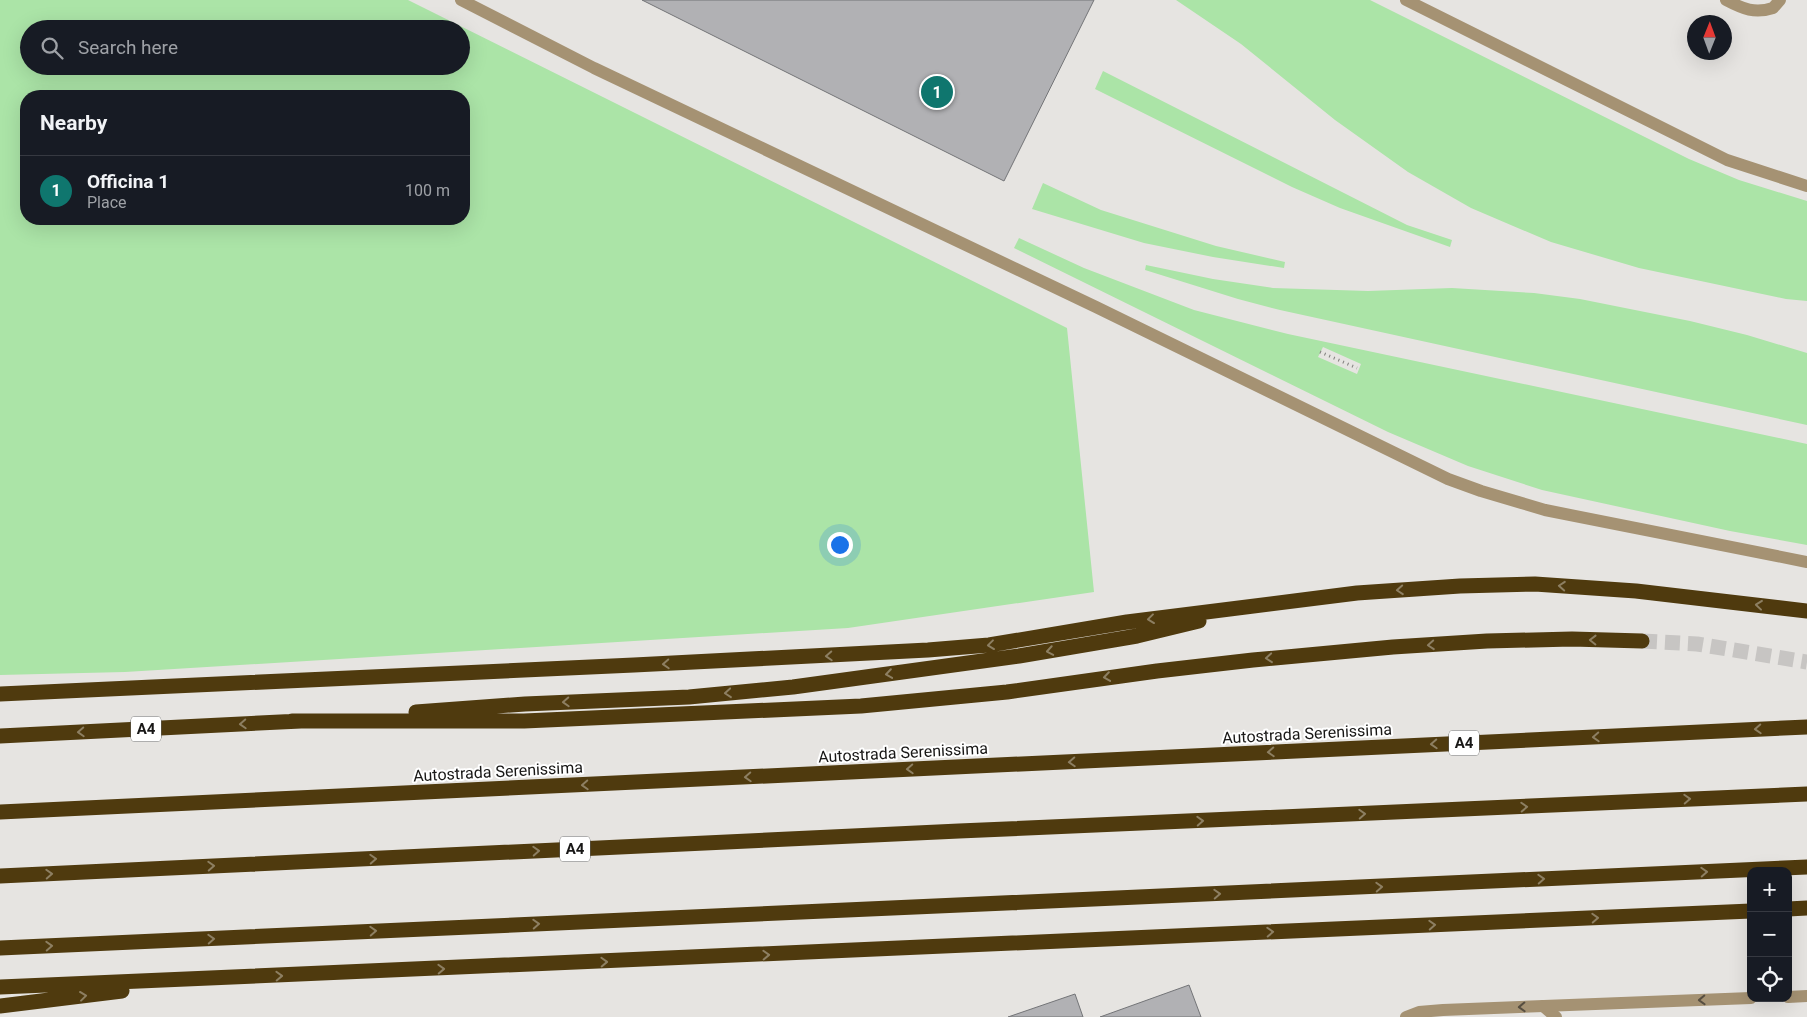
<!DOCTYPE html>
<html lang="en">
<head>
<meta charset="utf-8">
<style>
	:root { --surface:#171b24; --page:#242831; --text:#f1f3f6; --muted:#9ea1a6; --line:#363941; --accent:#0f766e }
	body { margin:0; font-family:Roboto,sans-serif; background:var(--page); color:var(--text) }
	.controls { position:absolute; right:15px; bottom:15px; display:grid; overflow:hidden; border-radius:10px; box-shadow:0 5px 20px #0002 }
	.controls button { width:45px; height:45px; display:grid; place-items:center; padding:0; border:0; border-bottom:1px solid var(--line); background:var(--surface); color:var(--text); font:25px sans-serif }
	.compass { position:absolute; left:1687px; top:15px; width:45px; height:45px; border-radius:50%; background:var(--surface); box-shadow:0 5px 20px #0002; rotate:1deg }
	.you { position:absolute; left:839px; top:544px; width:18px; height:18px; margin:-12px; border:4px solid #fff; border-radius:50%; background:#1a73e8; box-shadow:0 0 0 8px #1a73e833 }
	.badge { display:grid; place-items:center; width:32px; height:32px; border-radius:50%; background:var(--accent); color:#fff; font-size:16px; font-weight:700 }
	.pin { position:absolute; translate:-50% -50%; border:2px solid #fff; box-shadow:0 1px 5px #0006 }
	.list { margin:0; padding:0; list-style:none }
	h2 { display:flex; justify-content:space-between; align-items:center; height:65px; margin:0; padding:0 20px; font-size:21px }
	h2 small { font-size:16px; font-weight:400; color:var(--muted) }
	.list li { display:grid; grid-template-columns:32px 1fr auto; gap:15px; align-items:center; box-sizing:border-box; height:70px; padding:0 20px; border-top:1px solid var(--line) }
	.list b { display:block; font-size:19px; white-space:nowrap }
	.list p { margin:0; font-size:16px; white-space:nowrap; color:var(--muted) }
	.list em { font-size:16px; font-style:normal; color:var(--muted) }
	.icon { flex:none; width:28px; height:28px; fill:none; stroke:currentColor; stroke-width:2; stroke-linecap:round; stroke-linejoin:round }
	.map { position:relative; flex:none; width:1807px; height:1017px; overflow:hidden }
	.search { position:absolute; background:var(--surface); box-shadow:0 5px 20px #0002; left:20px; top:20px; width:450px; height:55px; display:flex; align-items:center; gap:12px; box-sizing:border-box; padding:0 18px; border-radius:28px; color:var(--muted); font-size:19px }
	.panel { position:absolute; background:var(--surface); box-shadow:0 5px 20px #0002; left:20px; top:90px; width:450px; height:135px; border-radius:20px }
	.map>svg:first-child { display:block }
</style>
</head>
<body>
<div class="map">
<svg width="1807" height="1017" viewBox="0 0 1807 1017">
	<rect width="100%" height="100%" fill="#e6e4e1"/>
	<!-- green -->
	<path fill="#abe4a7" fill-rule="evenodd" d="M 0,0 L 408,0 L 1067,328 L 1094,592 L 848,628 L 125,672 L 0,675 ZM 29,29 L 461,29 L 461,66 L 29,66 ZM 464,96 L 464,219 L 26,219 L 26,96 Z
		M 1176,0 L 1370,0 L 1689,159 L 1739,180 L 1807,201 L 1807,301 L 1786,299 L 1639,268 L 1551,242 L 1471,208 L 1408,172 L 1335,120 L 1241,44 Z
		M 1103,71 L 1407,225 L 1452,240 L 1450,247 L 1340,208 L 1292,187 L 1095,89 Z
		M 1043,183 L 1101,210 L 1216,246 L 1285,262 L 1284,268 L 1213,257 L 1144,243 L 1032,209 Z
		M 1019,238 L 1084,268 L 1194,310 L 1288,334 L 1807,444 L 1807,545 L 1730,531 L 1542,490 L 1468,466 L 1388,432 L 1014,248 ZM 1323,347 L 1361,364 L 1357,374 L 1318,357 Z
		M 1146,265 L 1213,279 L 1273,288 L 1368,291 L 1452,288 L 1534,293 L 1580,299 L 1690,321 L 1747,335 L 1807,353 L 1807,425 L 1280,310 L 1238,299 L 1145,270 Z"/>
	<!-- building -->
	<path fill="#b1b1b4" stroke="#737477" d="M 642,0 L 1094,0 L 1004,181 Z
		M 1189,985 L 1201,1017 L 1100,1017 Z
		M 1075,994 L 1083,1017 L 1008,1017 Z"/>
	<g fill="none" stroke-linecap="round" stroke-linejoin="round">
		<!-- motorway-tunnel -->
		<path stroke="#c7c5c3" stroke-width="15" stroke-dasharray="15 8" stroke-linecap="butt" d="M 1642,641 L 1697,644 L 1807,662"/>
		<!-- path -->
		<path stroke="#82807e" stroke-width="3" stroke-dasharray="1 4" stroke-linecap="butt" d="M 1320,352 L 1357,368"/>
		<!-- service -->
		<path stroke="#a59273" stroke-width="12" d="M 461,0 L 594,68 L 1096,307 L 1448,479 L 1481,491 L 1545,510 L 1807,562
			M 1406,0 L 1727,160 L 1807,186
			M 1726,0 C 1743,9 1755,14 1773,8 L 1780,0
			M 1543,1006 L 1556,1017"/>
		<!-- minor -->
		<path stroke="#a59273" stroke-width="12" d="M 1788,997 L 1807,996
			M 1406,1017 L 1419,1012 L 1443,1010 L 1751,998"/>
		<!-- motorway -->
		<path stroke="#4f3a0e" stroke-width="15" d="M 0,694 L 634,665 L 928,650 L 989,645 L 1127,622 L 1357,593 L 1460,586 L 1535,584 L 1636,591 L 1807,611
			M 416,712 L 525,704 L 689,697 L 793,687 L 1019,656 L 1137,636 L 1199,621
			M 292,721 L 524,721 L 861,706 L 1007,692 L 1157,671 L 1253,660 L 1393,647 L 1487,641 L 1572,639 L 1642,641
			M 0,736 L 301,721
			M 0,812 L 1807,727
			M 0,876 L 959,831 L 1807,794
			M 1788,909 L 1807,908
			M 0,948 L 1807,867
			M 0,987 L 1751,911
			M 0,1006 L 122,991"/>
	</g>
	<!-- one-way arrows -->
	<defs><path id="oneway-chevron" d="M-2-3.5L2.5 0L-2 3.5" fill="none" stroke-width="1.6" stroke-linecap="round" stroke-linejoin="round" transform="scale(1.25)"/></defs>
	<g stroke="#8d7f62">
		<use href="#oneway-chevron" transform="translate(1562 586) rotate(-176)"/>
		<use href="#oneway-chevron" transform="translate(1400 590) rotate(176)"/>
		<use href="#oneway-chevron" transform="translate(1759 605) rotate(-174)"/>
		<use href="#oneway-chevron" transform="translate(1151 619) rotate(173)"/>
		<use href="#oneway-chevron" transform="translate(1593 640) rotate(-179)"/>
		<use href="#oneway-chevron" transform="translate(991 645) rotate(173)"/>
		<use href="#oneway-chevron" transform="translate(1431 645) rotate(176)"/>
		<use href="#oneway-chevron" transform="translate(1050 651) rotate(170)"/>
		<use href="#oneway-chevron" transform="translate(829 656) rotate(177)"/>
		<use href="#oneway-chevron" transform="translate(1269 658) rotate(175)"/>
		<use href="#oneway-chevron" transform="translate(666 664) rotate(177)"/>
		<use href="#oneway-chevron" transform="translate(889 674) rotate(172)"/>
		<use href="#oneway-chevron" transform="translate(1107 677) rotate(172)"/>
		<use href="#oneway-chevron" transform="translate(728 693) rotate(175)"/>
		<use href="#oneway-chevron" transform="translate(566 702) rotate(177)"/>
		<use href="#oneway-chevron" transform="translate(243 724) rotate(177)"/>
		<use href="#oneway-chevron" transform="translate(1758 729) rotate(177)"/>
		<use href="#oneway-chevron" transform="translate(81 732) rotate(177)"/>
		<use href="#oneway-chevron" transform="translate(1596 737) rotate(177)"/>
		<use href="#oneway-chevron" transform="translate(1434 744) rotate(177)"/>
		<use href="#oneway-chevron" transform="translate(1271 752) rotate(177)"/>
		<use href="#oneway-chevron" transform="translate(1072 762) rotate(177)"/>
		<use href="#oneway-chevron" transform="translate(910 769) rotate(177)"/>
		<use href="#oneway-chevron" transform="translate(748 777) rotate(177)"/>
		<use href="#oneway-chevron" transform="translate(585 785) rotate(177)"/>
		<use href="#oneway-chevron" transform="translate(1687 799) rotate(-3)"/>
		<use href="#oneway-chevron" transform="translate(1524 807) rotate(-3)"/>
		<use href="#oneway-chevron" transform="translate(1362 814) rotate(-3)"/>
		<use href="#oneway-chevron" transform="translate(1200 821) rotate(-3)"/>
		<use href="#oneway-chevron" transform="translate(536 851) rotate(-3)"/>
		<use href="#oneway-chevron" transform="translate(373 859) rotate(-3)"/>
		<use href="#oneway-chevron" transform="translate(211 866) rotate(-3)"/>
		<use href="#oneway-chevron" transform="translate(1704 872) rotate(-3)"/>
		<use href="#oneway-chevron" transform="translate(49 874) rotate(-3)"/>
		<use href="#oneway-chevron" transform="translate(1541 879) rotate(-3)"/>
		<use href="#oneway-chevron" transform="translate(1379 887) rotate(-3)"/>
		<use href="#oneway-chevron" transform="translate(1217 894) rotate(-3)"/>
		<use href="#oneway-chevron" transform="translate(1595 918) rotate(-3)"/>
		<use href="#oneway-chevron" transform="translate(536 924) rotate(-3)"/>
		<use href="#oneway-chevron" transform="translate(1432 925) rotate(-3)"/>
		<use href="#oneway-chevron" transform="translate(373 931) rotate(-3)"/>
		<use href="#oneway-chevron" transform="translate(1270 932) rotate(-3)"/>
		<use href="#oneway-chevron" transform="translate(211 939) rotate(-3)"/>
		<use href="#oneway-chevron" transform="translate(49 946) rotate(-3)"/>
		<use href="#oneway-chevron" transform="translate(766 955) rotate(-2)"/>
		<use href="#oneway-chevron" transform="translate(604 962) rotate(-2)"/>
		<use href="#oneway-chevron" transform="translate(441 969) rotate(-2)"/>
		<use href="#oneway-chevron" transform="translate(279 976) rotate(-2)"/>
		<use href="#oneway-chevron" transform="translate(83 996) rotate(-7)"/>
	</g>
	<g stroke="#574e40">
		<use href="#oneway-chevron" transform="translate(1702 1000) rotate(178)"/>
		<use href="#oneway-chevron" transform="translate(1522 1007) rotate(178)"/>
	</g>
	<g text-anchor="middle" stroke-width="4" stroke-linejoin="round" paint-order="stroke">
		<!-- shield labels -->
		<g fill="#fff" stroke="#5d5d5c" stroke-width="1">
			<rect x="131" y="716.5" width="30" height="25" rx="4"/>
			<rect x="1449" y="730.5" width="30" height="25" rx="4"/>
			<rect x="560" y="836.5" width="30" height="25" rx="4"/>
		</g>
		<g font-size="15" font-weight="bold" fill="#181716">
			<text x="146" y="734">A4</text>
			<text x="1464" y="748">A4</text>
			<text x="575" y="854">A4</text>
		</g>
		<!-- street labels -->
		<g font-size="16" fill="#181716" stroke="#fff">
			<text transform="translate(1307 733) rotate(-3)" y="6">Autostrada Serenissima</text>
			<text transform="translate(903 752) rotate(-3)" y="6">Autostrada Serenissima</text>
			<text transform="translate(498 771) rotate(-3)" y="6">Autostrada Serenissima</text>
		</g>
	</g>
</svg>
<div class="controls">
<button>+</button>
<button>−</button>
<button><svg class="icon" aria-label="locate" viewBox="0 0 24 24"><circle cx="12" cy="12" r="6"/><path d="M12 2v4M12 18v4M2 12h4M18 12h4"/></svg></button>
</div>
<svg class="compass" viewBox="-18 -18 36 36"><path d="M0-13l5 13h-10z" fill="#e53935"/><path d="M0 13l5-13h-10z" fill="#9ea1a6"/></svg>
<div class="you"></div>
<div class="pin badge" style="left:937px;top:92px">1</div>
<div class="search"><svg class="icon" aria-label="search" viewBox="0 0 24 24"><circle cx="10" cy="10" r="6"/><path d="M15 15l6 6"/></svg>Search here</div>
<section class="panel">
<h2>Nearby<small></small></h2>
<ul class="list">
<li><span class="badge">1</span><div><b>Officina 1</b><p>Place</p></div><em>100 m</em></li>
</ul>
</section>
</div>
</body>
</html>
